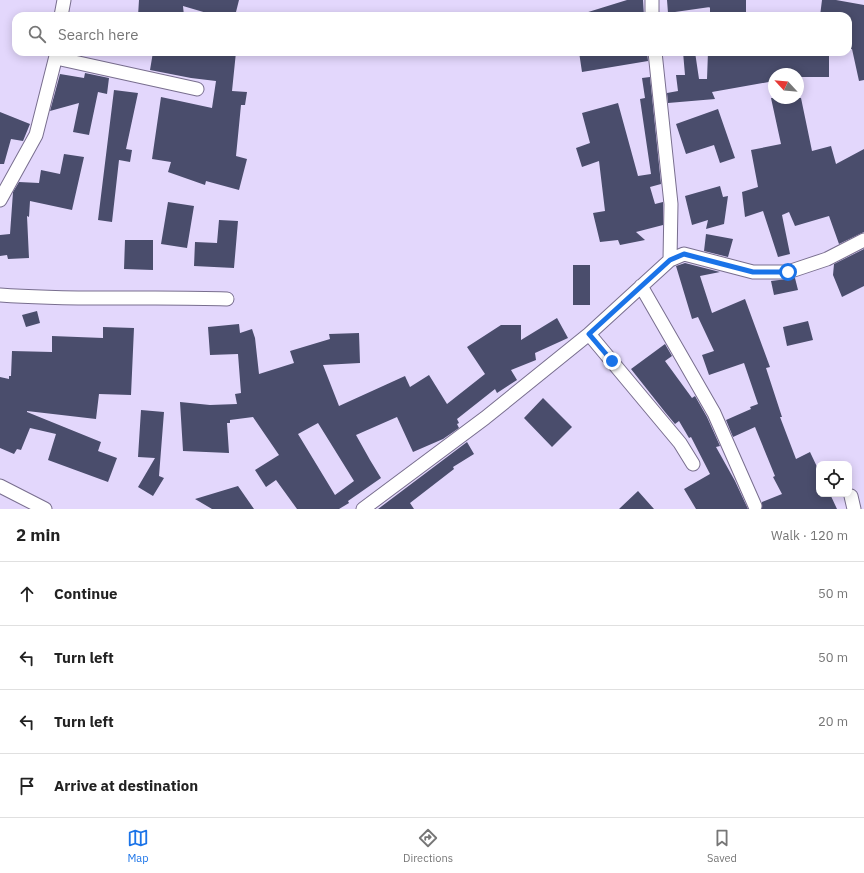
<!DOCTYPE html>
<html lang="en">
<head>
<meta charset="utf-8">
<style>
	:root { --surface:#fff; --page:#f6f6f6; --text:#222; --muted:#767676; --line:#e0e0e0; --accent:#1a73e8 }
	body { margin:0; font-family:"IBM Plex Sans",sans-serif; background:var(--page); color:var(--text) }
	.controls { position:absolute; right:12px; bottom:12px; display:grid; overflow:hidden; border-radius:8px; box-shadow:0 2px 10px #0003 }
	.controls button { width:36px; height:36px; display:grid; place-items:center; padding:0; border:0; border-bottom:1px solid var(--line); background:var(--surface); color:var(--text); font:20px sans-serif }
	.compass { position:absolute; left:768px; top:68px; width:36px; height:36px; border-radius:50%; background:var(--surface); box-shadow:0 2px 10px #0003; rotate:296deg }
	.stop { position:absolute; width:12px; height:12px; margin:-9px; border:3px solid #1a73e8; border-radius:50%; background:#fff }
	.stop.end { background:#1a73e8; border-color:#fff; box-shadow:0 1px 4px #0008 }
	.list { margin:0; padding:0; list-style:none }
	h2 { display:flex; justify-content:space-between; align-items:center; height:52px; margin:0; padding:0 16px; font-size:17px }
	h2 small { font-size:13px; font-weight:400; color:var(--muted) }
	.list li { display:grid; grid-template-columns:26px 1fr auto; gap:12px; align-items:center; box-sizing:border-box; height:64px; padding:0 16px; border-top:1px solid var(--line) }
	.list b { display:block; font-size:15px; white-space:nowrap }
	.list em { font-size:13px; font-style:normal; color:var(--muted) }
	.icon { flex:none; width:22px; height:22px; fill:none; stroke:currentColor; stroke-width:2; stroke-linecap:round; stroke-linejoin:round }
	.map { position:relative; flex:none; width:864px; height:509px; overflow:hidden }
	.search { position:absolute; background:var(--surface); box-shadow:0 2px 10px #0003; left:12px; right:12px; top:12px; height:44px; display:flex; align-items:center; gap:10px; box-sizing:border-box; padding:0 14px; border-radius:12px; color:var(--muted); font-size:15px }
	.sheet { height:308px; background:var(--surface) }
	nav { display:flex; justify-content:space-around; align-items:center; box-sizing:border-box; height:56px; border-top:1px solid var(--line); background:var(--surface); font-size:11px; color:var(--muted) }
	nav a { display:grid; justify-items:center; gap:2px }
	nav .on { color:var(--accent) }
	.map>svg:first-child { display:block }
</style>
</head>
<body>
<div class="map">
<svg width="864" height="509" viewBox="0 0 864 509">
	<rect width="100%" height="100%" fill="#e3d7fc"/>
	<!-- building -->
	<path fill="#4a4d6c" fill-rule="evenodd" d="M 139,0 L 239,0 L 235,16 L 217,16 L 183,6 L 184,16 L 138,16 Z
		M 627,0 L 643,0 L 644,16 L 585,16 L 585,13 Z
		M 667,0 L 710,0 L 710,7 L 668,13 Z
		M 710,0 L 746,0 L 746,16 L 710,16 Z
		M 822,0 L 836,0 L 864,5 L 864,80 L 859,81 L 852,49 L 848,49 L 848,16 L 820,16 Z
		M 153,52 L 236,52 L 232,91 L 247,92 L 245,105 L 241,105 L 236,156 L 247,159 L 239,190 L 206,181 L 205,185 L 168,172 L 171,162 L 152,159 L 161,97 L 212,108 L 216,81 L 191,78 L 150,70 Z
		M 579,52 L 647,52 L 648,61 L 582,72 Z
		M 683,52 L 695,52 L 699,79 L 707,79 L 708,52 L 829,52 L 829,77 L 798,77 L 798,74 L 773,74 L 774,81 L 712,92 L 715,99 L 668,103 L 667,93 L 678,91 L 676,75 L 685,75 Z
		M 85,73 L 109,78 L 107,94 L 98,92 L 89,135 L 73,132 L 79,103 L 50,111 L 60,74 L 84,78 Z
		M 650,77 L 661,184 L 650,187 L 655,204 L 663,202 L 663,225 L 636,232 L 645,240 L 620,245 L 618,240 L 600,242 L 593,213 L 605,211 L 599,161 L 582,167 L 576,148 L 590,143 L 582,113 L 618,103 L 638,176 L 651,174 L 640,99 L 645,98 L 642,78 Z
		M 114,90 L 138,93 L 126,149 L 132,150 L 130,162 L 119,160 L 112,222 L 98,220 Z
		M 771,98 L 801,98 L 812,151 L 831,146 L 836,164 L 864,149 L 864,232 L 839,244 L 829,216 L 795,226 L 789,212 L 782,215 L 790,254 L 778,257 L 763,211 L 745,217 L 742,192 L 758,187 L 751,150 L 781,144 Z
		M 718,109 L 735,158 L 720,163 L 714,145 L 686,154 L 676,124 Z
		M 0,112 L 30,124 L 23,141 L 11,139 L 4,164 L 0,164 Z
		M 64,154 L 84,157 L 72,210 L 30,201 L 29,217 L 27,216 L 29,258 L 8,259 L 7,255 L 0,256 L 0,235 L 10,234 L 13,192 L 19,182 L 39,183 L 41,170 L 60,174 Z
		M 720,186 L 723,197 L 728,196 L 724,224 L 706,229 L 708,220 L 692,225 L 685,196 Z
		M 168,202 L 194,206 L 187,248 L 161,244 Z
		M 219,220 L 238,221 L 234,268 L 194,266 L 195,242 L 217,243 Z
		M 706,234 L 733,239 L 728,257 L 704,251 Z
		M 125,240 L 153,240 L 153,270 L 124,269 Z
		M 864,249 L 864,286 L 842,297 L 833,275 L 834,264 Z
		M 685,263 L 720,272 L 700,276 L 712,313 L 745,299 L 770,367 L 766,368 L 782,417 L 780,417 L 796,459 L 810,452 L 819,471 L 819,494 L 830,494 L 837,509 L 762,509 L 762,502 L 782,494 L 773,477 L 775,476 L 755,427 L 733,437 L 726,420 L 751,409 L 750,407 L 758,404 L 744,363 L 709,375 L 702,355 L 714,351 L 698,317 L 692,319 L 676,266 Z
		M 573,265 L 590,265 L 590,305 L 573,305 Z
		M 795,278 L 798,290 L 774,295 L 771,281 Z
		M 37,311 L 40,323 L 26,327 L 22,315 Z
		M 557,318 L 568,338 L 535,353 L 536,360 L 511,370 L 517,380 L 497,393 L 495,389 L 457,419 L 459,423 L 457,424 L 459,428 L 443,439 L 413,452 L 397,417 L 356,435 L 370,460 L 381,478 L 348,501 L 349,503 L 339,509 L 297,509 L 276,480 L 266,487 L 255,470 L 279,455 L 253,417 L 230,420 L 230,423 L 227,423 L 229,453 L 183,451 L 180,402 L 210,405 L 237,404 L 235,394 L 241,393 L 238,354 L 210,355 L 208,327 L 239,324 L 240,333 L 252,329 L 255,338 L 259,374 L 294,363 L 290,351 L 330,339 L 329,334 L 359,333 L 360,363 L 323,365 L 339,406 L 405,376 L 410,387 L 429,375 L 447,404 L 485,374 L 467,347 L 501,325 L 521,325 L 521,340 ZM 318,423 L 354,481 L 335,495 L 298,434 Z
		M 808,321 L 813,340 L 787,346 L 783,327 Z
		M 103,327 L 134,328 L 131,395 L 99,394 L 96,419 L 27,411 L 27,412 L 101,442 L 98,451 L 117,458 L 108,482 L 48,460 L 56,434 L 30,428 L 21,450 L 17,449 L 14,454 L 0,448 L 0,377 L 9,379 L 9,376 L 11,376 L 12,351 L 52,352 L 52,336 L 103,338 Z
		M 665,344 L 672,356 L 665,361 L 692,398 L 695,396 L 707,417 L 720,446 L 716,447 L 735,481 L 748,509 L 696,509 L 684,489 L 710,474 L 691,437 L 689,438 L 679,421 L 675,424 L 665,412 L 631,369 Z
		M 543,398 L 572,427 L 552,447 L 524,418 Z
		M 141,410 L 164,412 L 159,476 L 164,478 L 153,496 L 138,487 L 155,458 L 138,457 Z
		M 467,442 L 474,454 L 453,467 L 454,469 L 410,503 L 414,509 L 378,509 Z
		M 238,486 L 254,509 L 212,509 L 195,499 Z
		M 638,491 L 654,509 L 619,509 Z"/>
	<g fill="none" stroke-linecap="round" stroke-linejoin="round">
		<!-- street casing -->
		<g stroke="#786e8e" stroke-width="15">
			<path id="street" d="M 652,0 L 652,16
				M 61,16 L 64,0
				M 655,52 L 671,204 L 670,260
				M 56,58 L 197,89
				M 0,200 L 36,135 L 57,52
				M 641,286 L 714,413 L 755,506
				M 0,295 C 76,301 151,296 227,299
				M 589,334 L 680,443 L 693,464
				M 0,486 L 45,509
				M 851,496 L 854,509
				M 363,509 L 485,418 L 589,334 L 670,260 L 684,254 L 753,272 L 788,272 L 827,259 L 864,240"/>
		</g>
		<!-- street -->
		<use href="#street" stroke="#fff" stroke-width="13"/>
	</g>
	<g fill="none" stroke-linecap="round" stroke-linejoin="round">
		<!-- route -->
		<path stroke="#1a73e8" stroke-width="5" d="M 612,361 L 589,334 L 670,260 L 684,254 L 753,272 L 788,272"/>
	</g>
</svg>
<div class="controls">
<button><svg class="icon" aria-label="locate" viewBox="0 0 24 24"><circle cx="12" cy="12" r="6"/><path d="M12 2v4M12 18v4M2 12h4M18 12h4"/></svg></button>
</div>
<svg class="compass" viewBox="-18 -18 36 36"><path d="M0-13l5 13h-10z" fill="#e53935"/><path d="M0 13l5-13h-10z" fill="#767676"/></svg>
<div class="stop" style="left:788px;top:272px"></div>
<div class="stop end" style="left:612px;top:361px"></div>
<div class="search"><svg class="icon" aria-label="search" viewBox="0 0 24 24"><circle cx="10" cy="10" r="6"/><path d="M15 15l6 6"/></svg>Search here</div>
</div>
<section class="sheet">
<h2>2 min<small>Walk · 120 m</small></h2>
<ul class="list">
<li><svg class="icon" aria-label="ahead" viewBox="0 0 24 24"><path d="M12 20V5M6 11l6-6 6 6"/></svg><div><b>Continue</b></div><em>50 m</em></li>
<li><svg class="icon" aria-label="left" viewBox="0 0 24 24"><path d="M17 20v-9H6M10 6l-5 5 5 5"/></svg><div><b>Turn left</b></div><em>50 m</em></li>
<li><svg class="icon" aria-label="left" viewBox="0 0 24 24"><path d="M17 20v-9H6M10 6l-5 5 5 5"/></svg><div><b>Turn left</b></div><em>20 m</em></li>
<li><svg class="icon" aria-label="arrive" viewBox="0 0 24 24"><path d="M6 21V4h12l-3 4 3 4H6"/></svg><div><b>Arrive at destination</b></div></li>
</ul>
</section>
<nav>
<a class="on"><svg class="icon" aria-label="map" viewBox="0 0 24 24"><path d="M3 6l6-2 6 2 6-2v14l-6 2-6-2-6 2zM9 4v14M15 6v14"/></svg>Map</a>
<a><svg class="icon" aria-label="directions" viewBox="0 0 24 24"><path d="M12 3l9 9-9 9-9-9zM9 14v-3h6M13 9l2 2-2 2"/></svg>Directions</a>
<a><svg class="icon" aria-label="saved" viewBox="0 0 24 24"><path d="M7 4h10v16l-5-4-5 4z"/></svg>Saved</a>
</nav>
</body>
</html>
